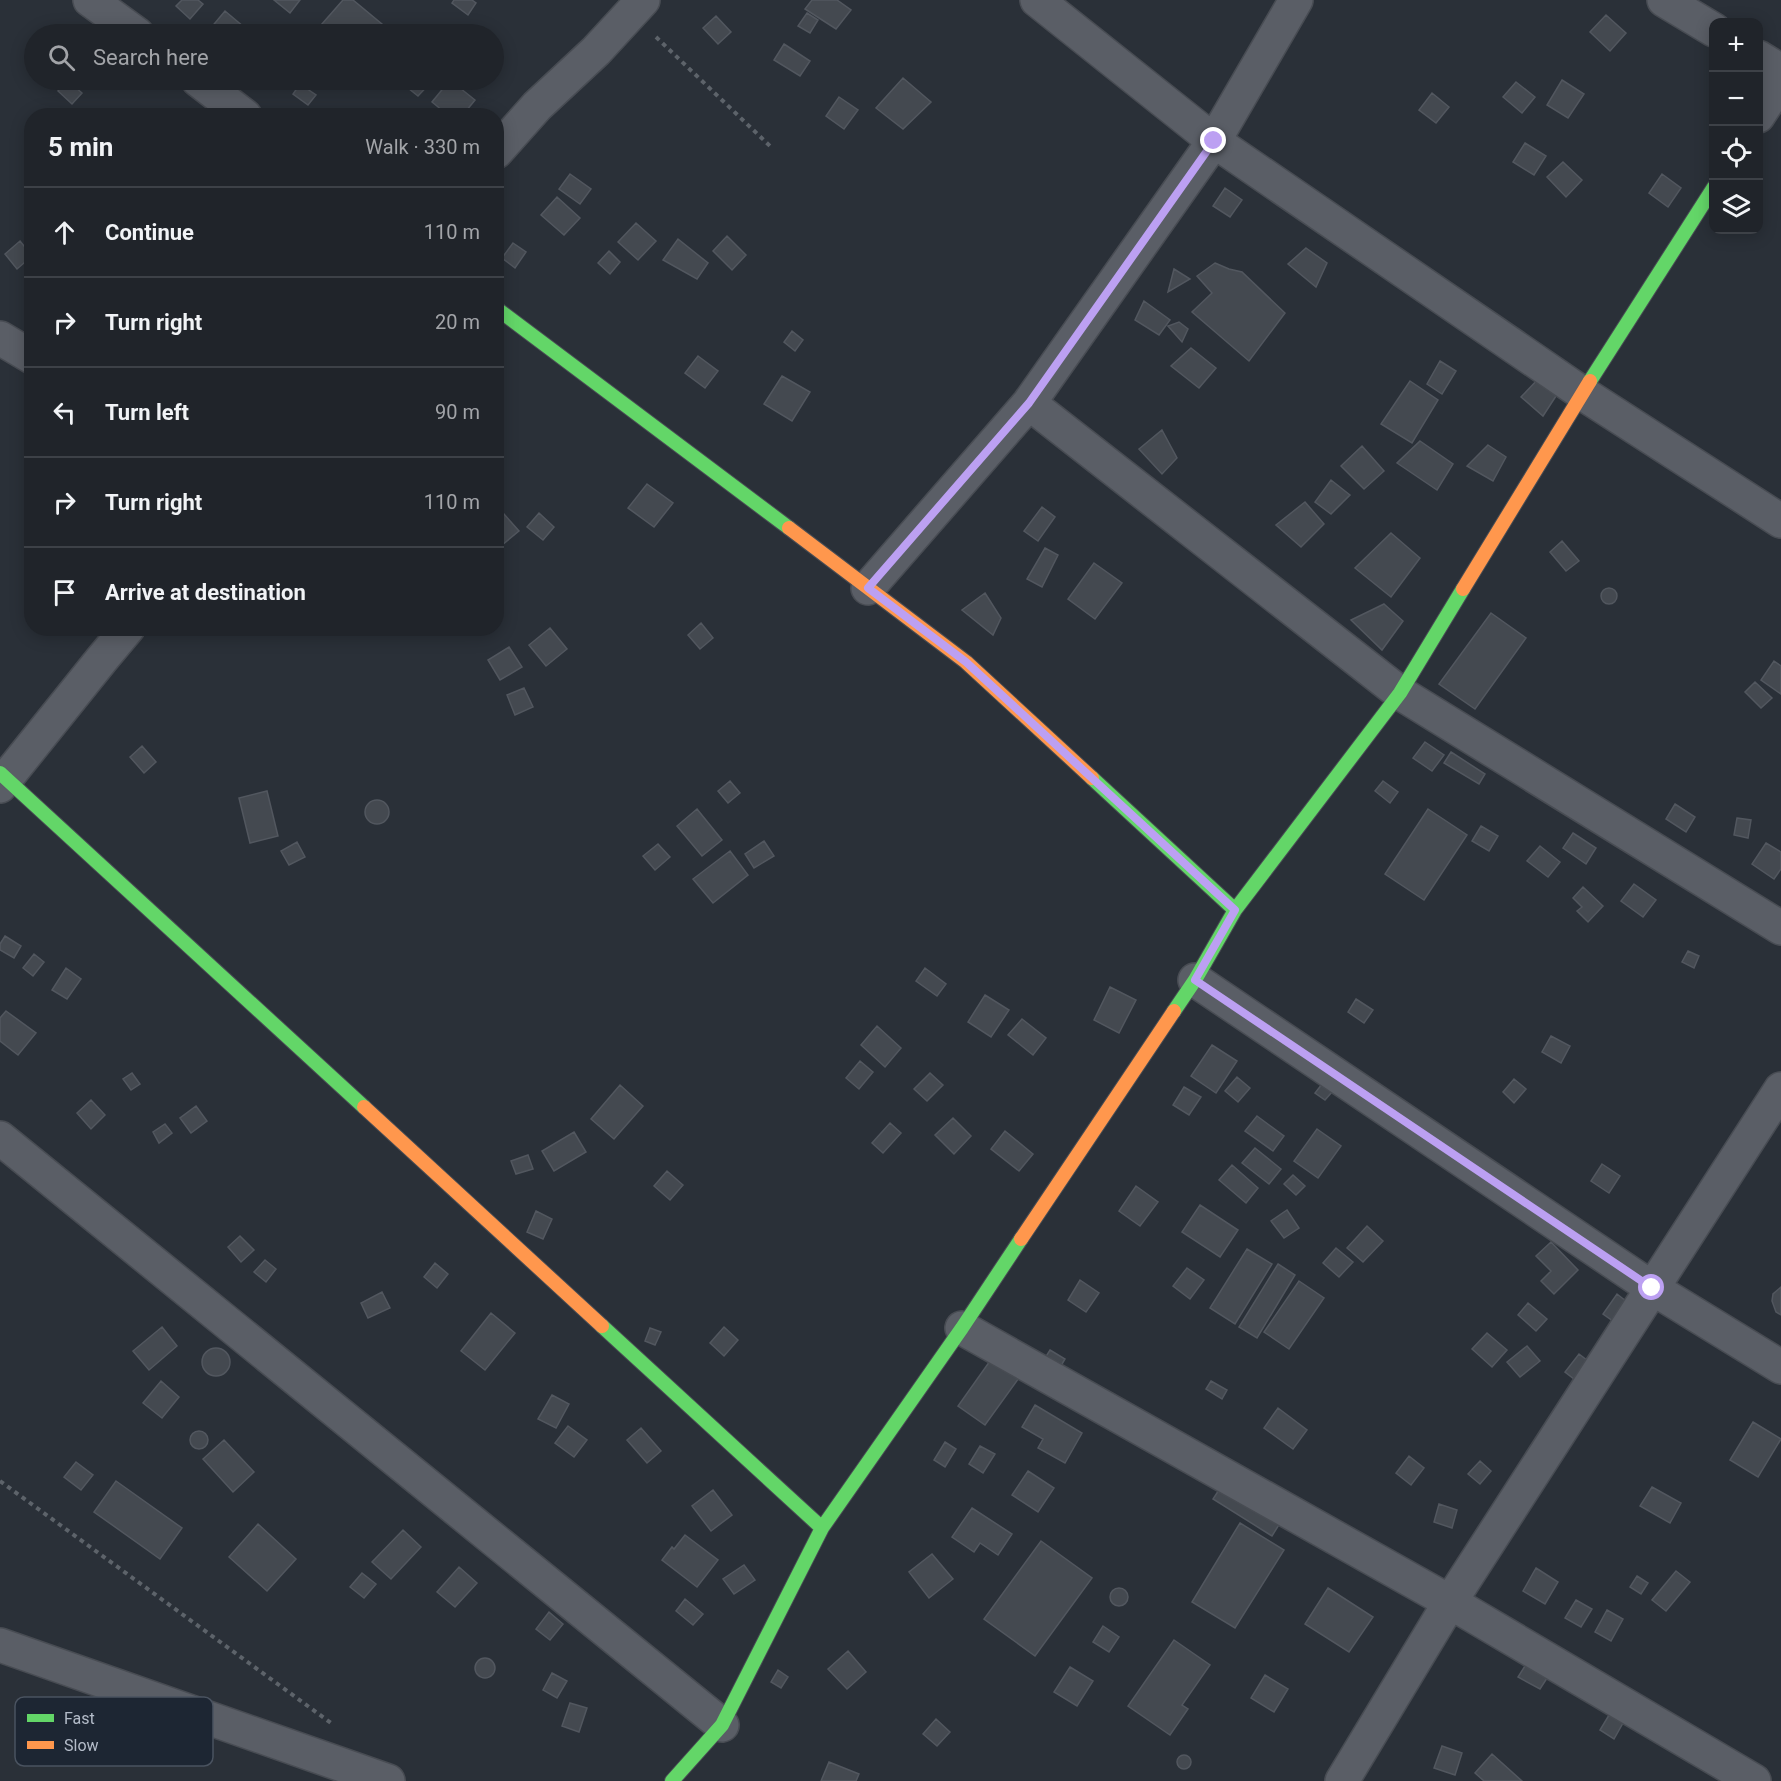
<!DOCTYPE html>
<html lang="en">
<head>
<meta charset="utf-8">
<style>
	:root { --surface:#20242a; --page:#2d3036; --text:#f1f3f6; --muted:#a2a4a8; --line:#3d4147 }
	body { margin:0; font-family:Roboto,sans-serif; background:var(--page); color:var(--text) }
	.controls { position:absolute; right:18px; top:18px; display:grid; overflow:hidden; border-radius:12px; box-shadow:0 3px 15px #0003 }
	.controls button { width:54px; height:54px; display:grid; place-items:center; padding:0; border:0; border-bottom:2px solid var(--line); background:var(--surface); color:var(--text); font:30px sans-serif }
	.stop { position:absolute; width:18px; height:18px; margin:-14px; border:4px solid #bca0f2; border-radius:50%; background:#fff }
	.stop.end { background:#bca0f2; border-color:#fff; box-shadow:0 2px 6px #0008 }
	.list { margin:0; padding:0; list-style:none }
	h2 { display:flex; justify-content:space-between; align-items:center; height:78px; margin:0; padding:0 24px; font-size:26px }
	h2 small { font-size:20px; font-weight:400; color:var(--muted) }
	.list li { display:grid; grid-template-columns:39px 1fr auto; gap:18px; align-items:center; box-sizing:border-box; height:90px; padding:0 24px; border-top:2px solid var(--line) }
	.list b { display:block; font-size:22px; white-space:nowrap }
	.list em { font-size:20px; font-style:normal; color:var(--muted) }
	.icon { flex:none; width:33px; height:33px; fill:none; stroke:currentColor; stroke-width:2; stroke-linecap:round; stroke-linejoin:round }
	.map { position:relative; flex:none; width:1781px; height:1781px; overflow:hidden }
	.search { position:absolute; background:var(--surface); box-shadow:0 3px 15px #0003; left:24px; top:24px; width:480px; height:66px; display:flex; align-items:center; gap:15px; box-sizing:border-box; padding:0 21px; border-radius:33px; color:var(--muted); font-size:22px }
	.panel { position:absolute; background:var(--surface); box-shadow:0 3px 15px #0003; left:24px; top:108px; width:480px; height:528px; border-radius:24px }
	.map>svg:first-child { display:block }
</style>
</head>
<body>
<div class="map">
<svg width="1781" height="1781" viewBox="0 0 1781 1781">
	<rect width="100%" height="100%" fill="#2a3038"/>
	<!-- building -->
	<path fill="#444950" stroke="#52575f" stroke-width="1.5" d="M 182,0 L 198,0 L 203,4 L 190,19 L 176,6 Z
		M 274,0 L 300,0 L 290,13 Z
		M 343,0 L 353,0 L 394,34 L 316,34 L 314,33 Z
		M 454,0 L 472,0 L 476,3 L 468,15 L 452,3 Z
		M 812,0 L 837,0 L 851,10 L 836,29 L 805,9 Z
		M 225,11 L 244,27 L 237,34 L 216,34 L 210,29 Z
		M 807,13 L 818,20 L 810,33 L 798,26 Z
		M 1606,15 L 1626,33 L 1610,51 L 1590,32 Z
		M 716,16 L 731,32 L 718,44 L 703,28 Z
		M 784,44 L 810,61 L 800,76 L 774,60 Z
		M 903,78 L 931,102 L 903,129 L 876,108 Z
		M 67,80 L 82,93 L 72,104 L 58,91 Z
		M 398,80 L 433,80 L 418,96 Z
		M 450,80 L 475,100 L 462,116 L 449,116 L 432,102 Z
		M 1562,80 L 1584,94 L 1568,118 L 1547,105 Z
		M 1516,82 L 1535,97 L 1522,113 L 1503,97 Z
		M 300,84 L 316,95 L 308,105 L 293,94 Z
		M 1432,93 L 1449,107 L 1436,123 L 1419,110 Z
		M 839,97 L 858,110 L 844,129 L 826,116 Z
		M 1525,143 L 1546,156 L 1534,175 L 1513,162 Z
		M 1563,162 L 1582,180 L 1566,197 L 1547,177 Z
		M 570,174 L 591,189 L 580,204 L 559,189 Z
		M 1662,174 L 1681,188 L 1668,207 L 1649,193 Z
		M 1225,188 L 1242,200 L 1230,217 L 1213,206 Z
		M 557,197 L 580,218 L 564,235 L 541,215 Z
		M 636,223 L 656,241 L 638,260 L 618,242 Z
		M 727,236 L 746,255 L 732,270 L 713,251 Z
		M 678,239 L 708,263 L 697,279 L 663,260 Z
		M 20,241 L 32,256 L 17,269 L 5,254 Z
		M 513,243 L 526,252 L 515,268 L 502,258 Z
		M 1306,248 L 1327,263 L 1316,287 L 1288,264 Z
		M 609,251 L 620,262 L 610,274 L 598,263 Z
		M 1215,263 L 1229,269 L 1242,272 L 1285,313 L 1249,361 L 1192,312 L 1212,293 L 1197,276 Z
		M 1174,269 L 1190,279 L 1168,292 Z
		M 1144,301 L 1170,320 L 1159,335 L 1135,320 Z
		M 1179,322 L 1188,329 L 1182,342 L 1168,326 Z
		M 792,331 L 803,340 L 795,351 L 784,342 Z
		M 1191,348 L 1216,368 L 1199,388 L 1171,366 Z
		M 698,356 L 718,371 L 705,388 L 685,373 Z
		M 1440,361 L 1456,371 L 1442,394 L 1427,384 Z
		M 782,376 L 810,392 L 792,421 L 764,404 Z
		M 1539,378 L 1556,396 L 1543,416 L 1521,397 Z
		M 1410,381 L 1438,400 L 1412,443 L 1381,424 Z
		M 1162,430 L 1177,458 L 1162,474 L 1139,449 Z
		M 1420,441 L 1453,464 L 1437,490 L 1397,463 Z
		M 1488,445 L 1506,457 L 1493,481 L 1467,466 Z
		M 1362,446 L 1384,471 L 1364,489 L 1341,466 Z
		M 1331,480 L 1350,495 L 1331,514 L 1315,502 Z
		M 647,484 L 673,503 L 654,527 L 628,508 Z
		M 1305,502 L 1324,524 L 1301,547 L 1276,525 Z
		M 496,505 L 519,531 L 496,550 Z
		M 1042,507 L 1055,517 L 1038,541 L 1024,531 Z
		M 539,513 L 554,527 L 543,540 L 527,527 Z
		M 1391,533 L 1420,558 L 1391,597 L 1355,568 Z
		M 1562,541 L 1579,561 L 1566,571 L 1550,552 Z
		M 1045,548 L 1058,555 L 1042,587 L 1027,579 Z
		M 1094,563 L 1122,583 L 1095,619 L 1068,599 Z
		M1601 596a8 8 0 1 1 16 0a8 8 0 1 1-16 0Z
		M 985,593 L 1001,618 L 993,635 L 962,610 Z
		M 1384,604 L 1403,621 L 1382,650 L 1351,620 Z
		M 1491,613 L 1526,638 L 1475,709 L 1439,684 Z
		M 701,623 L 713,638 L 700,649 L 688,635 Z
		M 550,628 L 567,649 L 546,666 L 529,645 Z
		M 509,647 L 522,667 L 500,680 L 488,660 Z
		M 1774,661 L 1781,666 L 1781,694 L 1761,680 Z
		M 1755,682 L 1772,698 L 1761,708 L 1745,692 Z
		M 524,688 L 533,707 L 515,715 L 507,695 Z
		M 1425,742 L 1444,755 L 1432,771 L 1413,758 Z
		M 142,746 L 156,762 L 144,773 L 130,757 Z
		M 1451,752 L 1485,774 L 1479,784 L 1444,763 Z
		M 730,781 L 740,793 L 728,803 L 718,791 Z
		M 1383,781 L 1398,792 L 1390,803 L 1375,791 Z
		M 267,791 L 278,836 L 250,843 L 239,798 Z
		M365 812a12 12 0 1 1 24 0a12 12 0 1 1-24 0Z
		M 1675,804 L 1695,817 L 1686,832 L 1666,819 Z
		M 697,809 L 722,840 L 702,856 L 677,826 Z
		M 1428,809 L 1467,835 L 1424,900 L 1385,874 Z
		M 1737,818 L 1751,820 L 1748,838 L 1734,835 Z
		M 1481,826 L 1498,836 L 1489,851 L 1472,841 Z
		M 1573,833 L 1596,848 L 1586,864 L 1563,848 Z
		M 764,841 L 774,856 L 754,868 L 745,854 Z
		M 297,842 L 305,857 L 289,865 L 281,851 Z
		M 1766,843 L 1781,852 L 1781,869 L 1774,879 L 1752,864 Z
		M 658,844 L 670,857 L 655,870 L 643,856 Z
		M 1540,846 L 1560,862 L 1548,877 L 1527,861 Z
		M 730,851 L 748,875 L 713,903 L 693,879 Z
		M 1634,884 L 1656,900 L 1643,917 L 1621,901 Z
		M 1583,887 L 1603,906 L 1588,922 L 1577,911 L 1582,907 L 1573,898 Z
		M 5,936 L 21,946 L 14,958 L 0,950 L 0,944 Z
		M 1688,951 L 1699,956 L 1694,968 L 1682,962 Z
		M 34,954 L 44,962 L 33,976 L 23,968 Z
		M 66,968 L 81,979 L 67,999 L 52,990 Z
		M 925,968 L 946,984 L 937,996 L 916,981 Z
		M 1110,987 L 1136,1000 L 1119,1033 L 1094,1020 Z
		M 985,995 L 1009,1010 L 991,1037 L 968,1022 Z
		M 1356,999 L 1373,1010 L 1364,1023 L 1348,1012 Z
		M 6,1011 L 36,1033 L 18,1055 L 0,1041 L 0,1018 Z
		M 1022,1019 L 1046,1038 L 1033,1055 L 1008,1035 Z
		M 877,1026 L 901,1048 L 885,1067 L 861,1045 Z
		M 1551,1036 L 1570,1046 L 1561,1063 L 1542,1052 Z
		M 1212,1045 L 1237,1061 L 1216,1093 L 1191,1076 Z
		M 860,1061 L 873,1072 L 859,1089 L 846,1078 Z
		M 132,1073 L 140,1084 L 131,1090 L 123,1079 Z
		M 930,1073 L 943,1085 L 927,1101 L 914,1089 Z
		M 1237,1077 L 1250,1088 L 1238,1102 L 1225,1091 Z
		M 1514,1079 L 1526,1089 L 1514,1103 L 1503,1092 Z
		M 1322,1084 L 1332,1092 L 1325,1100 L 1315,1093 Z
		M 620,1085 L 643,1106 L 614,1139 L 591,1119 Z
		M 1184,1087 L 1201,1097 L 1189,1115 L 1173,1105 Z
		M 91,1100 L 105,1115 L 91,1129 L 77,1113 Z
		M 196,1106 L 207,1121 L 191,1133 L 180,1118 Z
		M 1257,1116 L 1284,1136 L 1273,1151 L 1245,1131 Z
		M 953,1118 L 971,1136 L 954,1154 L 935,1135 Z
		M 890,1123 L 901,1133 L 883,1153 L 872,1143 Z
		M 165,1124 L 172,1133 L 159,1143 L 153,1132 Z
		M 1317,1129 L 1341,1146 L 1318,1178 L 1294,1161 Z
		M 1005,1131 L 1033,1154 L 1019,1171 L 991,1149 Z
		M 574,1132 L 586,1152 L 554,1171 L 542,1151 Z
		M 1255,1148 L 1281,1169 L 1269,1184 L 1242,1163 Z
		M 528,1155 L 533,1169 L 516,1174 L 511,1161 Z
		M 1602,1164 L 1620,1176 L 1609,1193 L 1591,1181 Z
		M 1232,1165 L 1258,1188 L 1246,1203 L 1219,1180 Z
		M 667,1171 L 683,1185 L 670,1200 L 654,1186 Z
		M 1293,1175 L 1305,1186 L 1296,1195 L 1284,1184 Z
		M 1136,1186 L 1158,1202 L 1140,1226 L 1119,1211 Z
		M 1200,1205 L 1238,1230 L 1220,1257 L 1182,1232 Z
		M 1287,1210 L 1299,1228 L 1284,1238 L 1271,1221 Z
		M 536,1211 L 552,1219 L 543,1239 L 527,1232 Z
		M 1367,1226 L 1383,1241 L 1363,1262 L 1347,1248 Z
		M 240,1236 L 254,1250 L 241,1262 L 228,1247 Z
		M 1551,1242 L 1578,1270 L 1554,1294 L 1541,1281 L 1551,1271 L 1536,1256 Z
		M 1336,1248 L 1353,1262 L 1339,1277 L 1323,1263 Z
		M 1247,1249 L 1272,1264 L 1235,1324 L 1210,1308 Z
		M 265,1260 L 276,1269 L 266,1282 L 254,1272 Z
		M 435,1263 L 448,1274 L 437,1288 L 424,1277 Z
		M 1278,1264 L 1295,1275 L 1257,1338 L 1239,1327 Z
		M 1187,1268 L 1204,1280 L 1190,1299 L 1173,1286 Z
		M 1080,1280 L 1099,1293 L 1086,1312 L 1068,1300 Z
		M 1299,1281 L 1324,1298 L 1289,1349 L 1264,1332 Z
		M 1781,1287 L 1781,1315 L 1776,1312 L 1772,1301 L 1773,1294 Z
		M 382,1292 L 390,1308 L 368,1318 L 361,1303 Z
		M 1617,1294 L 1635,1308 L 1620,1326 L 1603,1314 Z
		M 1528,1303 L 1547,1319 L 1536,1331 L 1518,1315 Z
		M 491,1313 L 515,1333 L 485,1370 L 461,1351 Z
		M 162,1327 L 177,1346 L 149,1370 L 133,1351 Z
		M 724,1327 L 738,1340 L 724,1356 L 710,1343 Z
		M 650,1328 L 661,1332 L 655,1345 L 645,1341 Z
		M 1487,1333 L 1507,1350 L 1492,1367 L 1472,1349 Z
		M 1527,1346 L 1540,1361 L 1520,1377 L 1507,1362 Z
		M202 1362a14 14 0 1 1 28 0a14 14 0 1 1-28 0Z
		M 1050,1350 L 1065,1359 L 1055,1376 L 1040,1366 Z
		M 997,1351 L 1024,1371 L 985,1425 L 958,1406 Z
		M 1579,1354 L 1596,1367 L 1583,1386 L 1565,1372 Z
		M 161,1381 L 179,1397 L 162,1418 L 143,1403 Z
		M 1211,1381 L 1227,1390 L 1222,1399 L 1206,1389 Z
		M 552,1395 L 569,1404 L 556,1428 L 538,1419 Z
		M 1035,1405 L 1082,1433 L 1065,1463 L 1038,1448 L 1043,1439 L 1022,1427 Z
		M 1278,1408 L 1307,1430 L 1293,1449 L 1264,1428 Z
		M 1753,1422 L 1781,1439 L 1758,1477 L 1730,1460 Z
		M 568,1426 L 587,1440 L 574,1457 L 555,1443 Z
		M 641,1428 L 661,1451 L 647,1463 L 627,1440 Z
		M190 1440a9 9 0 1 1 18 0a9 9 0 1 1-18 0Z
		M 224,1440 L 254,1472 L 233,1492 L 203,1459 Z
		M 945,1442 L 956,1449 L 945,1467 L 934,1460 Z
		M 980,1446 L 995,1454 L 983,1473 L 969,1464 Z
		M 1409,1456 L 1424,1468 L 1411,1485 L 1396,1473 Z
		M 1480,1461 L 1491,1471 L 1480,1484 L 1468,1474 Z
		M 76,1462 L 93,1475 L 81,1490 L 64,1477 Z
		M 1028,1471 L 1054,1488 L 1038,1512 L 1012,1495 Z
		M 1226,1479 L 1285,1515 L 1272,1536 L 1213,1499 Z
		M 116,1481 L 182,1528 L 160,1559 L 94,1512 Z
		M 1652,1487 L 1681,1503 L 1670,1523 L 1640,1506 Z
		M 713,1490 L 732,1515 L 711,1531 L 692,1506 Z
		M 1439,1504 L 1457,1510 L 1452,1528 L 1434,1522 Z
		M 972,1508 L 1012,1534 L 998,1555 L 980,1543 L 974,1552 L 952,1537 Z
		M 1240,1523 L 1284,1550 L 1235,1628 L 1192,1602 Z
		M 258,1524 L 296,1559 L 267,1591 L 229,1557 Z
		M 403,1530 L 421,1547 L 391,1579 L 372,1562 Z
		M 685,1535 L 718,1560 L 697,1587 L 662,1560 L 672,1547 L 674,1549 Z
		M 1041,1541 L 1092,1578 L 1035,1656 L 984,1619 Z
		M 932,1554 L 953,1579 L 929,1598 L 909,1572 Z
		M 744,1565 L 755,1580 L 734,1594 L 723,1579 Z
		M 459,1567 L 477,1583 L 455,1607 L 437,1592 Z
		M 1536,1568 L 1558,1582 L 1545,1604 L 1523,1591 Z
		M 1676,1571 L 1690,1582 L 1666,1611 L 1652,1600 Z
		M 362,1573 L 376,1584 L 364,1598 L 350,1587 Z
		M 1637,1576 L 1648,1583 L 1641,1594 L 1630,1587 Z
		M 1328,1588 L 1373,1617 L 1349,1652 L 1305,1624 Z
		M1110 1597a9 9 0 1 1 18 0a9 9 0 1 1-18 0Z
		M 685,1599 L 703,1614 L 693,1625 L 676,1611 Z
		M 1576,1600 L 1592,1609 L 1581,1627 L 1565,1618 Z
		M 1607,1610 L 1623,1619 L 1611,1641 L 1595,1632 Z
		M 549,1612 L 563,1624 L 550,1640 L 536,1629 Z
		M 1103,1626 L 1119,1637 L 1109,1652 L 1093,1642 Z
		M 1174,1640 L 1210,1665 L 1182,1705 L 1188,1709 L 1170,1735 L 1128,1706 Z
		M 848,1651 L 866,1672 L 847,1689 L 828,1669 Z
		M475 1668a10 10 0 1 1 20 0a10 10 0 1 1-20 0Z
		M 1530,1658 L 1551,1672 L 1540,1689 L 1518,1677 Z
		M 1070,1667 L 1093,1681 L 1077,1706 L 1054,1692 Z
		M 778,1670 L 788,1677 L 781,1688 L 771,1682 Z
		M 552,1673 L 567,1681 L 557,1698 L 543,1690 Z
		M 1265,1675 L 1288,1689 L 1274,1712 L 1251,1698 Z
		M 570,1703 L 587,1708 L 579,1732 L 562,1726 Z
		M 1609,1715 L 1623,1723 L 1614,1739 L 1600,1730 Z
		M 936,1719 L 950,1732 L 937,1746 L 923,1734 Z
		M 1442,1746 L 1462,1753 L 1455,1775 L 1434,1768 Z
		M 1492,1754 L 1522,1781 L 1484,1781 L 1475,1773 Z
		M1177 1762a7 7 0 1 1 14 0a7 7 0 1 1-14 0Z
		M 829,1762 L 859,1774 L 856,1781 L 821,1781 Z"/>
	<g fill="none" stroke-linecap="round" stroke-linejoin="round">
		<!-- street casing -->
		<g stroke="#484c53" stroke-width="36">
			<path id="street" d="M 90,0 L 137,34
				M 1037,0 L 1214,141 L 1582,393 L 1781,521
				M 1664,0 L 1714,30
				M 1758,57 L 1781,71
				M 198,80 L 245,116
				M 1758,116 L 1781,81
				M 496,152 L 537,106 L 596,51 L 643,0
				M 0,338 L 32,357
				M 1029,403 L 1400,693 L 1781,928
				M 868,588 L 1029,403 L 1214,141 L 1296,0
				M 0,786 L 102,659 L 128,628
				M 1195,980 L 1652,1288 L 1781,1367
				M 0,1138 L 722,1725
				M 962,1328 L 1450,1602 L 1754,1781
				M 0,1645 L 388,1781
				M 1342,1781 L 1450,1602 L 1781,1089"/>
		</g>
		<!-- fast casing -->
		<g stroke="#484c53" stroke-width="16">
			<path id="fast" d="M 496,308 L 789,528
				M 1590,381 L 1714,187
				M 0,773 L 364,1107
				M 1092,778 L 1235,910
				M 1174,1011 L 1195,980 L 1235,910 L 1400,693 L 1463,589
				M 602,1326 L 822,1528
				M 672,1781 L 722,1725 L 822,1528 L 962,1328 L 1021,1239"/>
		</g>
		<!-- slow casing -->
		<g stroke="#484c53" stroke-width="16">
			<path id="slow" d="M 789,528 L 966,662 L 1092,778
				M 1463,589 L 1590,381
				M 364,1107 L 602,1326
				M 1021,1239 L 1174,1011"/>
		</g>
		<!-- path -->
		<path stroke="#5d636a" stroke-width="4" stroke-dasharray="4.5 4.5" stroke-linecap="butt" d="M 656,37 L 770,146
			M 0,1481 L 331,1723"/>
		<!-- street -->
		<use href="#street" stroke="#5a5e66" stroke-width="33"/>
		<!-- fast -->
		<use href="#fast" stroke="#63d668" stroke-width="14"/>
		<!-- slow -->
		<use href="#slow" stroke="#ff974d" stroke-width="14"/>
	</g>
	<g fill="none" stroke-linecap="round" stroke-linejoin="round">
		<!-- route -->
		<path stroke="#bca0f2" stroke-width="8" d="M 1214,141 L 1029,403 L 868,588 L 966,662 L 1235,910 L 1195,980 L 1652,1288"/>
	</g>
	<!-- legend -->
	<rect x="15" y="1697" width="198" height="69" rx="9" fill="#1d2633" stroke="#4a5360" stroke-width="1.5"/>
	<rect x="27" y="1714" width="27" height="8" fill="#63d668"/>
	<rect x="27" y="1741" width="27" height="8" fill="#ff974d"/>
	<g font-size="16" fill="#b4bcc9">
		<text x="64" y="1724">Fast</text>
		<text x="64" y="1751">Slow</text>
	</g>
</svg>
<div class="controls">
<button>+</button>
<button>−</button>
<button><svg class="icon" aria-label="locate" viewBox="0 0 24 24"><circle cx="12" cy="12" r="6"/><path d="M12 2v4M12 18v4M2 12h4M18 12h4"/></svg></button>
<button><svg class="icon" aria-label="layers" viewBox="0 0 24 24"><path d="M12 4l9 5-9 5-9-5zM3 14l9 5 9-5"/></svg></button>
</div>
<div class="stop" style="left:1652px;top:1288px"></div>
<div class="stop end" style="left:1214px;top:141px"></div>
<div class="search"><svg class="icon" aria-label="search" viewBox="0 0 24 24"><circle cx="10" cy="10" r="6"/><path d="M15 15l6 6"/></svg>Search here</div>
<section class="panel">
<h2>5 min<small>Walk · 330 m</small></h2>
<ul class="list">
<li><svg class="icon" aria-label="ahead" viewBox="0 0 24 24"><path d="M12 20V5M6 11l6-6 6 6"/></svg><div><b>Continue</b></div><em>110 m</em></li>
<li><svg class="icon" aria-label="right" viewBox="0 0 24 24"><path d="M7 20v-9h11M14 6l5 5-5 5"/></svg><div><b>Turn right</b></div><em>20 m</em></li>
<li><svg class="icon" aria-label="left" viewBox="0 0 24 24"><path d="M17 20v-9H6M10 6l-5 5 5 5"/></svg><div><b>Turn left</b></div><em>90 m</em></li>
<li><svg class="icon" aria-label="right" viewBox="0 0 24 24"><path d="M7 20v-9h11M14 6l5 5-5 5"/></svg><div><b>Turn right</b></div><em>110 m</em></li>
<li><svg class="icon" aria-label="arrive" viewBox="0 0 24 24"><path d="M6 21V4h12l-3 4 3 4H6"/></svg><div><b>Arrive at destination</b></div></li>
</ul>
</section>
</div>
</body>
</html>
